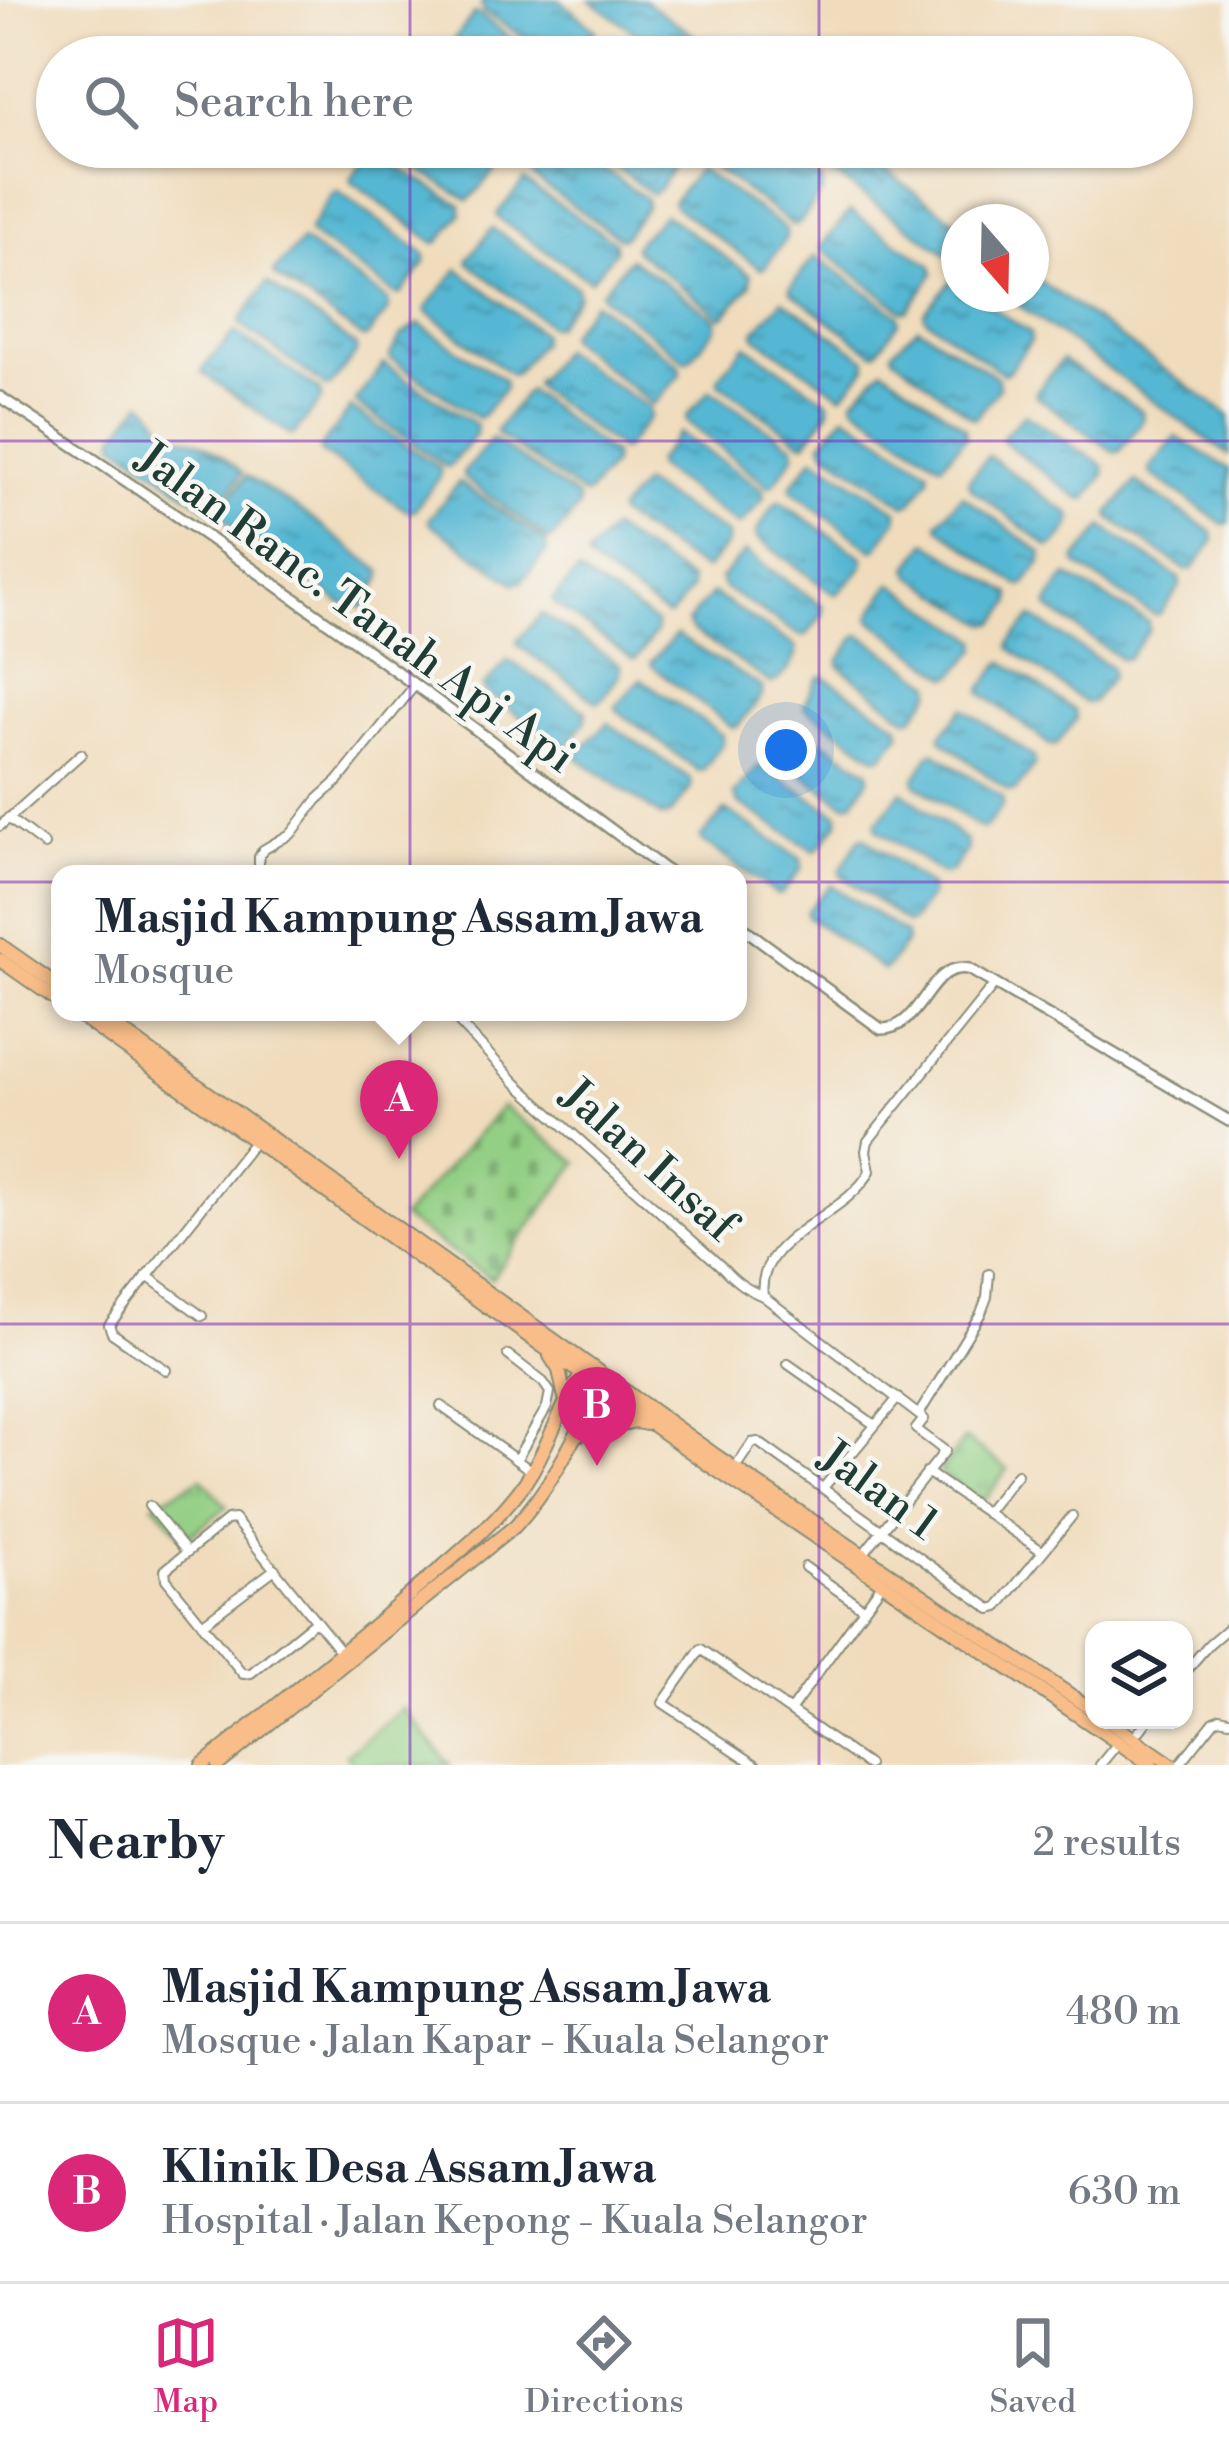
<!DOCTYPE html>
<html lang="en">
<head>
<meta charset="utf-8">
<style>
	:root { --surface:#fff; --page:#f2f2f3; --text:#1f2937; --muted:#747a83; --line:#e0e1e3; --accent:#db2777 }
	body { margin:0; font-family:"Libre Bodoni",serif; background:var(--page); color:var(--text) }
	.controls { position:absolute; right:36px; bottom:36px; display:grid; overflow:hidden; border-radius:24px; box-shadow:0 3px 9px #0004 }
	.controls button { width:108px; height:108px; display:grid; place-items:center; padding:0; border:0; border-bottom:3px solid var(--line); background:var(--surface); color:var(--text); font:60px sans-serif }
	.compass { position:absolute; left:941px; top:204px; width:108px; height:108px; border-radius:50%; background:var(--surface); box-shadow:0 3px 9px #0004; rotate:160deg }
	.you { position:absolute; left:786px; top:750px; width:42px; height:42px; margin:-30px; border:9px solid #fff; border-radius:50%; background:#1a73e8; box-shadow:0 0 0 18px #1a73e833 }
	.badge { display:grid; place-items:center; width:78px; height:78px; border-radius:50%; background:var(--accent); color:#fff; font-size:39px; font-weight:700 }
	.pin { position:absolute; translate:-50% -99px; filter:drop-shadow(0 3px 6px #0008) }
	.pin::after { content:''; position:absolute; top:63px; width:42px; height:36px; background:inherit; clip-path:polygon(0 0,100% 0,50% 100%) }
	.popup { position:absolute; left:51px; top:865px; width:696px; height:156px; box-sizing:border-box; display:grid; place-content:center; border-radius:24px; background:var(--surface); filter:drop-shadow(0 3px 9px #0005); font-size:39px; white-space:nowrap; color:var(--muted) }
	.popup b { font-size:45px; color:var(--text) }
	.popup::after { content:''; position:absolute; left:50%; top:100%; margin-left:-24px; border:24px solid transparent; border-top-color:var(--surface) }
	.list { margin:0; padding:0; list-style:none }
	h2 { display:flex; justify-content:space-between; align-items:center; height:156px; margin:0; padding:0 48px; font-size:51px }
	h2 small { font-size:39px; font-weight:400; color:var(--muted) }
	.list li { display:grid; grid-template-columns:78px 1fr auto; gap:36px; align-items:center; box-sizing:border-box; height:180px; padding:0 48px; border-top:3px solid var(--line) }
	.list b { display:block; font-size:45px; white-space:nowrap }
	.list p { margin:0; font-size:39px; white-space:nowrap; color:var(--muted) }
	.list em { font-size:39px; font-style:normal; color:var(--muted) }
	.icon { flex:none; width:66px; height:66px; fill:none; stroke:currentColor; stroke-width:2; stroke-linecap:round; stroke-linejoin:round }
	.map { position:relative; flex:none; width:1229px; height:1765px; overflow:hidden }
	.search { position:absolute; background:var(--surface); box-shadow:0 3px 9px #0004; left:36px; right:36px; top:36px; height:132px; display:flex; align-items:center; gap:30px; box-sizing:border-box; padding:0 42px; border-radius:66px; color:var(--muted); font-size:45px }
	.sheet { height:516px; background:var(--surface) }
	nav { display:flex; justify-content:space-around; align-items:center; box-sizing:border-box; height:168px; border-top:3px solid var(--line); background:var(--surface); font-size:33px; color:var(--muted) }
	nav a { display:grid; justify-items:center; gap:6px }
	nav .on { color:var(--accent) }
	.map>svg:first-child { display:block }
</style>
</head>
<body>
<div class="map">
<svg width="1229" height="1765" viewBox="0 0 1229 1765">
	<defs>
		<pattern id="cemetery-stones" width="16" height="16" patternUnits="userSpaceOnUse" patternTransform="scale(3)"><rect width="16" height="16" fill="#93cf84"/><path d="M2 7V4a2 2 0 0 1 4 0v3zM10 15v-3a2 2 0 0 1 4 0v3z" fill="#77a96d"/></pattern>
		<pattern id="park-tufts" width="24" height="20" patternUnits="userSpaceOnUse" patternTransform="scale(3)"><rect width="24" height="20" fill="#93cf84"/><path d="M3 7l-1-3M5 7V3M7 7l1-3M15 17l-1-3M17 17v-4M19 17l1-3" fill="none" stroke="#77a96d"/></pattern>
		<pattern id="water-ripples" width="26" height="14" patternUnits="userSpaceOnUse" patternTransform="scale(3)"><rect width="26" height="14" fill="#55b7d3"/><path d="M2 4q2-2 4 0t4 0M15 11q2-2 4 0t4 0" fill="none" stroke="#4696ac"/></pattern>
	</defs>
	<rect width="100%" height="100%" fill="#f6f6f2"/>
	<filter id="ink" filterUnits="userSpaceOnUse"><feTurbulence type="fractalNoise" baseFrequency=".00833" numOctaves="2"/><feDisplacementMap in="SourceGraphic" scale="24" xChannelSelector="R" yChannelSelector="G"/><feConvolveMatrix kernelMatrix="1 2 1 2 8 2 1 2 1" color-interpolation-filters="sRGB"/></filter>
	<filter id="wash" filterUnits="userSpaceOnUse"><feTurbulence type="fractalNoise" baseFrequency=".004" numOctaves="4" result="noise"/><feDisplacementMap in="SourceGraphic" scale="48" xChannelSelector="R" yChannelSelector="G"/><feGaussianBlur stdDeviation="2.7" result="paint"/><feColorMatrix in="noise" values="0 0 0 0 0 0 0 0 0 0 0 0 0 0 0 0 0 1.4 0 .05"/><feComposite in="paint" operator="in"/></filter>
	<g filter="url(#wash)">
		<rect width="100%" height="100%" fill="#f0dcbc"/>
		<!-- cemetery -->
		<path fill="url(#cemetery-stones)" stroke="#59865c" stroke-width="3" d="M 502,1106 L 578,1162 L 491,1279 L 402,1218 Z"/>
		<!-- park -->
		<path fill="url(#park-tufts)" stroke="#59865c" stroke-width="3" d="M 965,1439 L 1008,1469 L 988,1496 L 977,1500 L 939,1472 Z
			M 202,1478 L 227,1507 L 185,1539 L 154,1504 Z"/>
		<!-- pitch -->
		<path fill="#93cf84" stroke="#59865c" stroke-width="3" d="M 403,1708 L 450,1765 L 354,1765 L 346,1755 Z"/>
		<!-- water -->
		<path fill="url(#water-ripples)" stroke="#3a7a84" stroke-width="3" d="M 484,0 L 560,0 L 596,30 L 579,57 L 555,57 L 485,13 L 481,4 Z
			M 590,0 L 644,0 L 724,57 L 670,57 Z
			M 475,13 L 480,15 L 535,57 L 452,56 L 448,47 Z
			M 381,147 L 473,147 L 496,166 L 495,171 L 469,200 Z
			M 550,147 L 572,147 L 646,199 L 646,207 L 624,237 L 620,238 L 535,179 L 531,171 Z
			M 587,147 L 668,147 L 679,158 L 659,189 L 652,194 Z
			M 715,147 L 773,147 L 822,181 L 823,189 L 800,223 L 794,226 L 707,162 L 707,158 Z
			M 796,147 L 851,147 L 959,223 L 959,263 Z
			M 373,151 L 461,205 L 461,214 L 439,242 L 435,243 L 352,182 L 351,178 Z
			M 699,169 L 786,229 L 786,238 L 765,267 L 761,269 L 674,206 L 673,201 Z
			M 524,181 L 615,242 L 615,251 L 593,278 L 589,280 L 498,218 L 497,214 Z
			M 337,191 L 425,254 L 425,263 L 401,294 L 397,295 L 310,234 L 309,230 L 333,193 Z
			M 850,211 L 932,266 L 933,274 L 908,310 L 904,311 L 822,250 L 822,245 Z
			M 664,214 L 751,275 L 751,284 L 725,315 L 721,317 L 635,250 L 634,246 Z
			M 492,228 L 577,287 L 578,296 L 555,326 L 551,327 L 469,263 L 468,259 Z
			M 302,241 L 388,300 L 389,309 L 367,337 L 363,338 L 275,276 L 274,272 Z
			M 815,256 L 898,314 L 899,322 L 877,352 L 873,353 L 791,292 L 790,288 Z
			M 630,258 L 716,319 L 716,328 L 690,359 L 686,361 L 602,296 L 601,292 Z
			M 458,269 L 541,333 L 541,342 L 516,373 L 512,375 L 427,312 L 426,308 Z
			M 1031,275 L 1229,415 L 1229,455 L 1003,294 L 1031,294 Z
			M 951,281 L 959,286 L 959,294 L 972,294 L 1030,333 L 1031,341 L 1008,372 L 1004,374 L 925,318 L 924,313 Z
			M 267,283 L 356,346 L 356,354 L 331,385 L 327,387 L 241,325 L 240,321 Z
			M 783,300 L 866,359 L 866,367 L 844,394 L 841,395 L 755,336 L 754,332 Z
			M 594,302 L 680,365 L 681,374 L 656,402 L 652,404 L 569,339 L 568,334 Z
			M 419,324 L 504,380 L 504,389 L 482,416 L 478,418 L 391,359 L 390,355 L 401,336 Z
			M 918,327 L 998,378 L 999,387 L 977,416 L 973,418 L 893,356 L 892,352 Z
			M 235,332 L 321,391 L 321,400 L 295,433 L 291,435 L 203,373 L 202,369 Z
			M 746,345 L 829,402 L 829,411 L 807,441 L 803,443 L 719,383 L 718,378 Z
			M 561,350 L 649,408 L 650,417 L 625,448 L 621,450 L 536,387 L 535,383 Z
			M 1062,360 L 1142,411 L 1143,420 L 1120,451 L 1114,452 L 1036,396 L 1036,392 Z
			M 384,364 L 476,425 L 476,434 L 451,465 L 447,467 L 357,404 L 356,400 Z
			M 883,368 L 965,427 L 966,436 L 944,462 L 940,464 L 854,405 L 853,400 Z
			M 528,390 L 613,455 L 613,464 L 588,493 L 584,495 L 497,434 L 496,430 Z
			M 710,390 L 794,446 L 795,454 L 773,485 L 769,486 L 687,422 L 686,417 Z
			M 142,402 C 154,408 157,421 168,430 C 176,437 185,436 194,440 C 212,447 228,460 242,473 L 215,511 L 211,511 L 116,443 L 116,435 Z
			M 351,408 L 440,468 L 440,477 L 414,510 L 407,511 L 321,452 L 320,448 Z
			M 845,414 L 929,470 L 929,479 L 910,503 L 906,505 L 826,451 L 822,443 Z
			M 1024,414 L 1104,466 L 1104,475 L 1086,499 L 1078,498 L 1004,442 L 1003,437 Z
			M 679,433 L 763,489 L 764,498 L 742,523 L 738,525 L 657,467 L 656,462 Z
			M 1176,437 L 1229,469 L 1229,523 L 1223,524 L 1150,473 L 1150,468 Z
			M 492,439 L 578,498 L 579,507 L 553,538 L 549,540 L 464,478 L 463,473 Z
			M 988,456 L 1071,515 C 1073,526 1060,544 1049,547 L 972,489 L 968,481 Z
			M 814,457 L 897,510 L 897,519 L 877,548 L 873,550 L 792,491 L 791,486 Z
			M 246,476 L 305,514 L 381,571 L 382,577 L 364,607 L 341,603 L 219,516 L 219,512 Z
			M 459,482 L 546,542 L 547,551 L 521,582 L 514,583 L 430,523 L 429,519 Z
			M 1136,482 L 1212,532 L 1214,540 L 1193,569 L 1186,570 L 1110,518 L 1109,513 Z
			M 643,484 L 727,534 L 728,543 L 706,569 L 701,568 L 619,515 L 618,511 Z
			M 962,495 L 1042,553 L 1042,562 L 1023,586 L 1018,585 L 939,527 L 938,523 Z
			M 779,501 L 863,557 L 863,566 L 839,593 L 834,594 L 757,538 L 756,533 L 775,504 Z
			M 1103,527 L 1179,578 L 1180,586 L 1160,614 L 1153,615 L 1076,564 L 1076,559 Z
			M 612,529 L 690,580 L 691,589 L 671,615 L 667,616 L 588,560 L 587,556 Z
			M 927,542 L 1011,594 L 1011,603 L 996,623 L 987,624 L 912,576 L 908,568 Z
			M 745,552 L 823,606 L 823,614 L 806,636 L 801,636 L 724,588 L 720,579 Z
			M 578,572 L 656,623 L 656,632 L 637,658 L 633,659 L 554,603 L 553,599 Z
			M 1068,576 L 1148,622 L 1149,630 L 1128,658 L 1121,659 L 1048,608 L 1048,604 L 1064,579 Z
			M 893,584 L 978,640 L 978,649 L 953,676 L 948,677 L 871,620 L 870,616 L 889,586 Z
			M 712,593 L 796,647 C 798,660 783,680 771,683 L 691,630 L 687,622 Z
			M 542,614 L 620,665 L 620,674 L 601,700 L 597,702 L 518,645 L 517,641 Z
			M 1032,617 L 1111,668 L 1112,676 L 1092,702 L 1085,703 L 1010,648 L 1010,643 Z
			M 676,635 L 762,687 L 762,696 L 737,727 L 731,727 L 652,666 L 651,662 Z
			M 861,635 L 932,683 L 932,691 L 913,718 L 906,718 L 839,666 L 839,661 L 856,637 Z
			M 508,660 L 586,711 L 586,720 L 567,746 L 563,747 L 484,691 L 483,687 Z
			M 1004,662 L 1075,711 L 1076,719 L 1056,745 L 1050,745 L 982,693 L 982,689 L 1000,664 Z
			M 823,676 L 899,725 L 900,734 L 883,756 L 876,757 L 804,707 L 818,678 Z
			M 641,679 L 722,735 L 722,744 L 703,770 L 699,771 L 617,710 L 616,706 Z
			M 963,708 L 1034,757 L 1035,765 L 1015,791 L 1008,791 L 941,739 L 941,735 Z
			M 608,723 L 691,779 L 691,788 L 670,815 L 662,817 L 578,758 L 577,753 Z
			M 794,723 L 869,771 L 869,779 L 853,802 L 844,804 L 775,755 L 771,747 Z
			M 934,752 L 1002,797 L 1003,805 L 986,827 L 980,828 L 915,783 L 915,778 L 930,754 Z
			M 759,766 L 838,814 L 838,823 L 818,849 L 815,851 L 738,803 L 734,794 Z
			M 902,791 L 966,841 L 967,850 L 951,872 L 942,874 L 877,829 L 876,824 Z
			M 726,810 L 801,859 L 802,868 L 782,893 L 778,895 L 702,841 L 701,837 Z
			M 864,837 L 930,887 L 930,896 L 911,922 L 907,923 L 841,875 L 840,871 L 859,839 Z
			M 831,885 L 906,934 L 906,942 L 887,968 L 883,970 L 807,916 L 806,912 Z"/>
	</g>
	<g filter="url(#ink)">
		<g fill="none" stroke-linecap="round" stroke-linejoin="round">
			<!-- minor casing -->
			<g stroke="#888c78" stroke-width="12">
				<path id="minor" d="M 8,818 L 44,845
					M 0,826 L 81,754
					M 266,874 L 259,867 L 259,857 L 263,850 L 292,833 L 317,800 L 338,781 L 415,685
					M 449,1012 L 517,1084 L 723,1268 C 736,1282 746,1289 763,1296 L 924,1419 L 916,1429 L 945,1451 L 864,1553
					M 147,1276 L 202,1316
					M 763,1296 C 755,1235 846,1218 870,1171 L 866,1151 L 868,1141 L 994,985
					M 508,1355 L 543,1382 L 550,1392 L 547,1407 L 516,1460
					M 788,1364 L 875,1425
					M 166,1370 L 112,1333 L 109,1325 L 254,1142
					M 441,1406 L 533,1472
					M 919,1414 L 981,1313 L 987,1297 L 989,1274
					M 735,1468 L 752,1443 L 758,1442 L 991,1609 L 998,1607 L 1072,1516
					M 927,1472 L 1042,1551
					M 823,1488 L 898,1398
					M 149,1506 L 186,1551
					M 986,1513 L 1017,1474
					M 805,1567 L 864,1609
					M 315,1621 L 251,1673 L 243,1674 L 166,1579 L 165,1570 L 227,1520 L 234,1519 L 341,1652
					M 202,1624 L 275,1569
					M 1184,1673 L 1209,1644 L 1229,1627
					M 790,1711 L 882,1584
					M 1134,1738 L 1148,1720
					M 756,1765 L 663,1703 L 701,1649 L 868,1765
					M 1100,1765 L 1118,1743
					M 1179,1765 L 1214,1721 L 1220,1718 L 1229,1720"/>
			</g>
			<!-- tertiary casing -->
			<g stroke="#888c78" stroke-width="14">
				<path id="tertiary" d="M 0,397 C 230,547 451,710 671,874
					M 738,924 L 881,1029 C 923,1030 927,961 969,969 L 1229,1121"/>
			</g>
			<!-- trunk casing -->
			<g stroke="#888c78" stroke-width="16">
				<path id="trunk" d="M 0,945 L 60,987
					M 0,960 L 60,1002
					M 74,1012 L 709,1465 L 1151,1765
					M 95,1012 L 715,1455 L 1094,1711
					M 550,1356 L 559,1370 L 565,1398
					M 577,1435 L 636,1422 L 646,1424
					M 1107,1720 L 1172,1765
					M 202,1765 C 271,1710 340,1655 407,1597 C 444,1565 483,1535 514,1497 C 547,1458 556,1410 585,1370
					M 218,1765 L 515,1526 C 555,1483 577,1432 603,1381"/>
			</g>
			<!-- minor -->
			<use href="#minor" stroke="#fff" stroke-width="8"/>
			<!-- tertiary -->
			<use href="#tertiary" stroke="#fff" stroke-width="9"/>
			<!-- trunk -->
			<use href="#trunk" stroke="#f8bd89" stroke-width="12"/>
		</g>
	</g>
	<!-- grid -->
	<path fill="none" stroke="#7b2cbf" stroke-width="3" stroke-opacity="0.55" d="M 410,0 L 410,57M 819,0 L 819,57M 410,147 L 410,1765M 819,147 L 819,1765M 0,441 L 1229,441M 0,882 L 1229,882M 0,1324 L 1229,1324"/>
	<g text-anchor="middle" stroke-width="9" stroke-linejoin="round" paint-order="stroke">
		<!-- street labels -->
		<g font-size="45" fill="#1f3d34" stroke="#f6f6f2">
			<text transform="translate(357 606) rotate(36)" y="16">Jalan Ranc. Tanah Api Api</text>
			<text transform="translate(650 1159) rotate(42)" y="16">Jalan Insaf</text>
			<text transform="translate(880 1489) rotate(36)" y="16">Jalan 1</text>
		</g>
	</g>
</svg>
<div class="controls">
<button><svg class="icon" aria-label="layers" viewBox="0 0 24 24"><path d="M12 4l9 5-9 5-9-5zM3 14l9 5 9-5"/></svg></button>
</div>
<svg class="compass" viewBox="-18 -18 36 36"><path d="M0-13l5 13h-10z" fill="#e53935"/><path d="M0 13l5-13h-10z" fill="#747a83"/></svg>
<div class="you"></div>
<div class="pin badge" style="left:399px;top:1159px">A</div>
<div class="popup"><b>Masjid Kampung Assam Jawa</b>Mosque</div>
<div class="pin badge" style="left:597px;top:1466px">B</div>
<div class="search"><svg class="icon" aria-label="search" viewBox="0 0 24 24"><circle cx="10" cy="10" r="6"/><path d="M15 15l6 6"/></svg>Search here</div>
</div>
<section class="sheet">
<h2>Nearby<small>2 results</small></h2>
<ul class="list">
<li><span class="badge">A</span><div><b>Masjid Kampung Assam Jawa</b><p>Mosque · Jalan Kapar - Kuala Selangor</p></div><em>480 m</em></li>
<li><span class="badge">B</span><div><b>Klinik Desa Assam Jawa</b><p>Hospital · Jalan Kepong - Kuala Selangor</p></div><em>630 m</em></li>
</ul>
</section>
<nav>
<a class="on"><svg class="icon" aria-label="map" viewBox="0 0 24 24"><path d="M3 6l6-2 6 2 6-2v14l-6 2-6-2-6 2zM9 4v14M15 6v14"/></svg>Map</a>
<a><svg class="icon" aria-label="directions" viewBox="0 0 24 24"><path d="M12 3l9 9-9 9-9-9zM9 14v-3h6M13 9l2 2-2 2"/></svg>Directions</a>
<a><svg class="icon" aria-label="saved" viewBox="0 0 24 24"><path d="M7 4h10v16l-5-4-5 4z"/></svg>Saved</a>
</nav>
</body>
</html>
